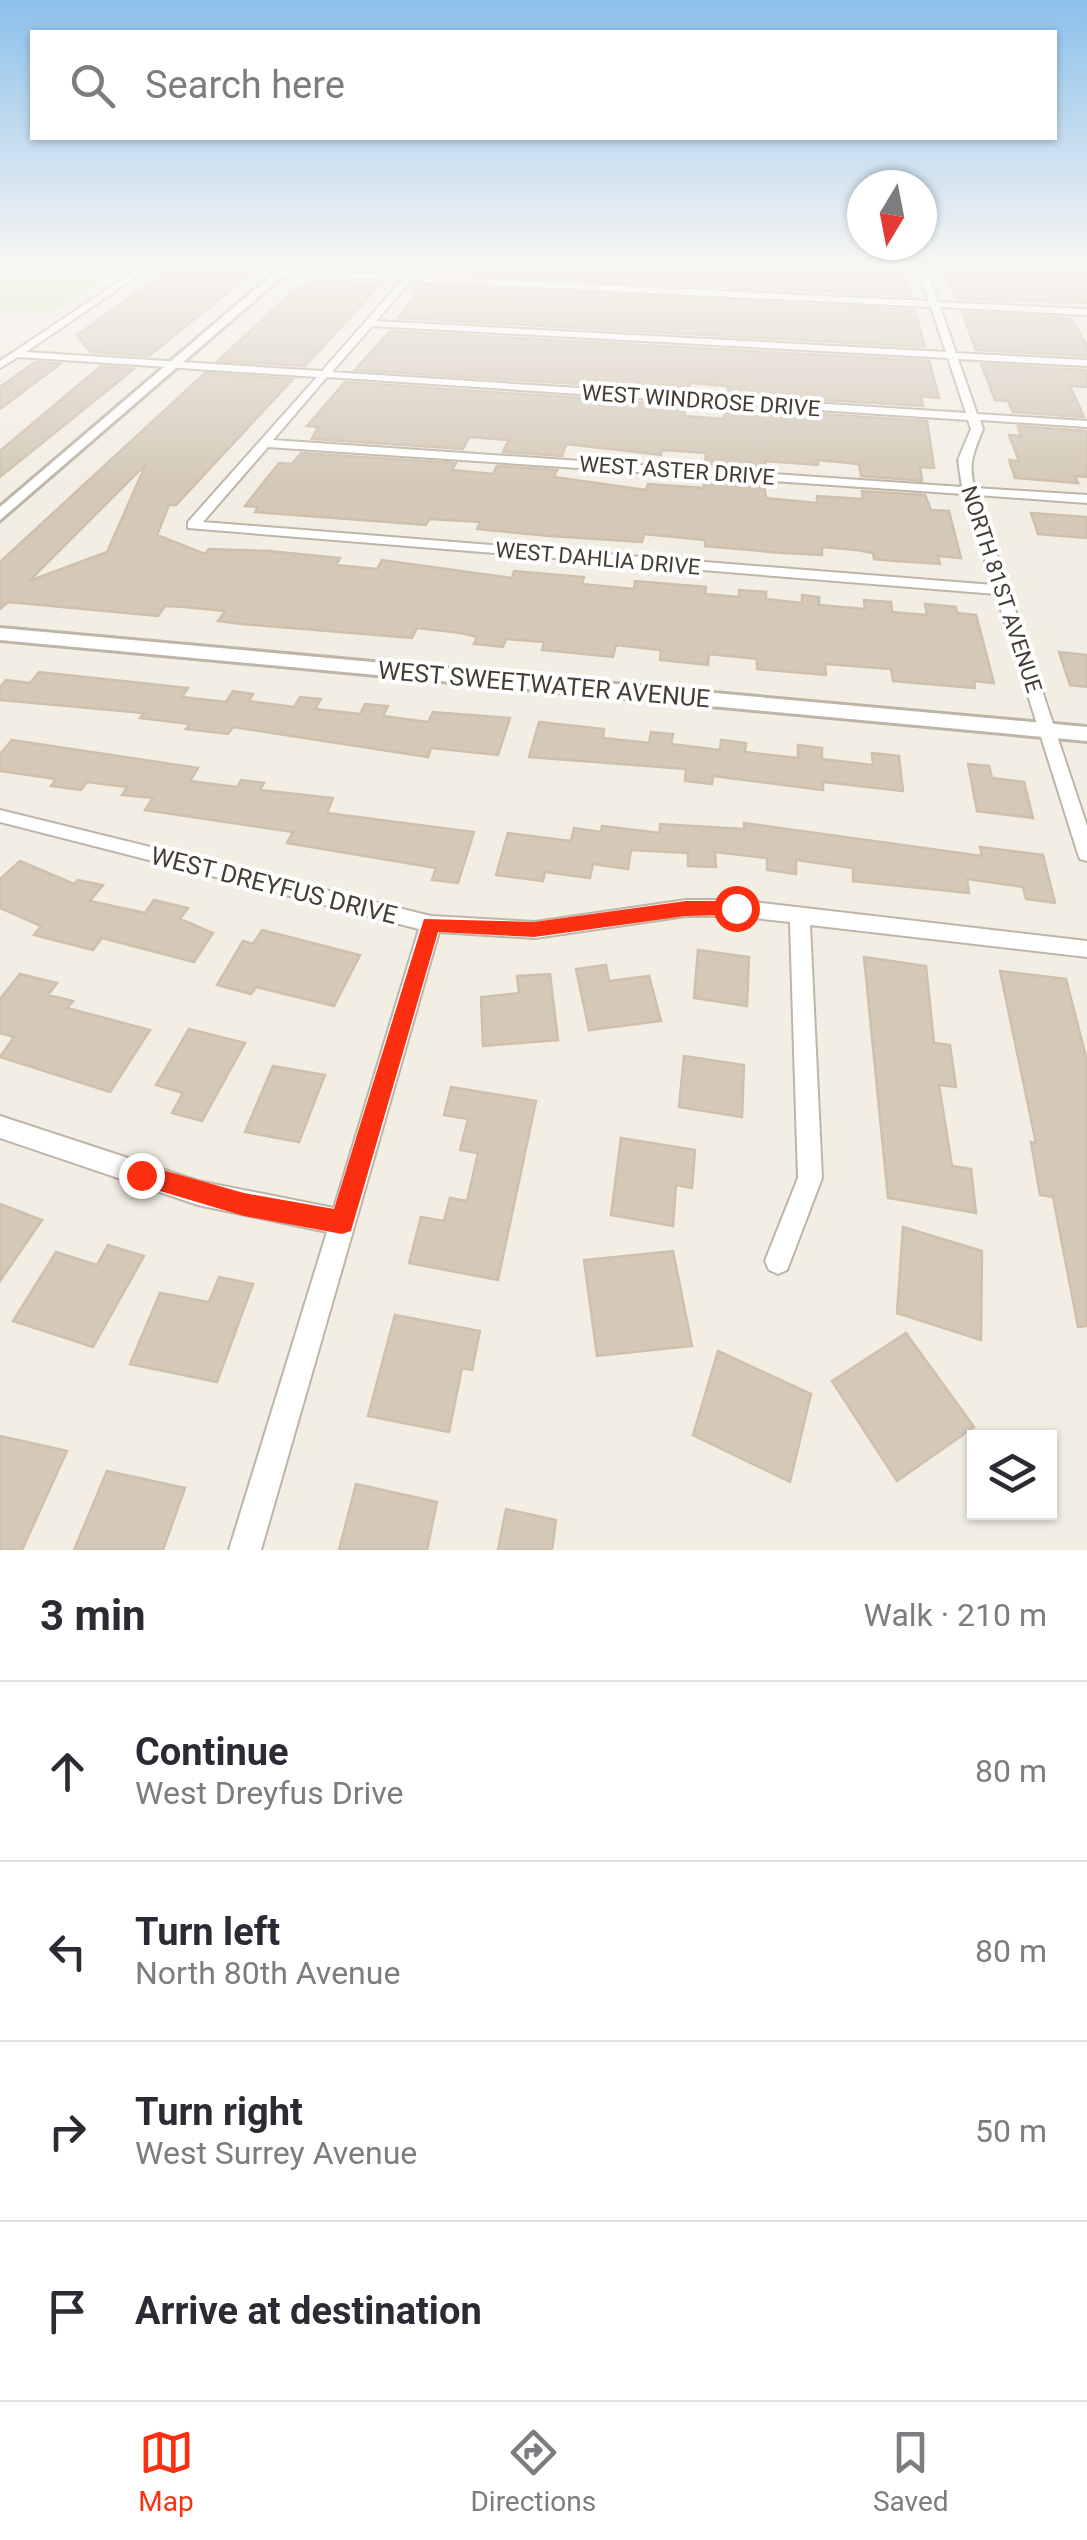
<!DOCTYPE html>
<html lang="en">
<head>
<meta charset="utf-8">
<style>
	:root { --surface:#fff; --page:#f7f7f7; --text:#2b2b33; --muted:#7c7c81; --line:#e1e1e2; --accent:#fc2f11 }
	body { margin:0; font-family:Roboto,sans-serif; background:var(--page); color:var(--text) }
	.controls { position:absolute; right:30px; bottom:30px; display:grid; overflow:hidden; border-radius:0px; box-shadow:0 2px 8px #0004 }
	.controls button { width:90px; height:90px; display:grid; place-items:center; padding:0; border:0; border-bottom:2px solid var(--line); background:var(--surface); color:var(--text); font:50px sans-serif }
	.compass { position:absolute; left:847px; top:170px; width:90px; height:90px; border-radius:50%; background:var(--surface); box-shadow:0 2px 8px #0004; rotate:190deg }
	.stop { position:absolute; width:30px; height:30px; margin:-22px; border:8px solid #fc2f11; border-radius:50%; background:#fff }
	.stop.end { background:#fc2f11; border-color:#fff; box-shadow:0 2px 10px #0008 }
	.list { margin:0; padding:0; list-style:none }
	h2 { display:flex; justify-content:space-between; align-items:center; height:130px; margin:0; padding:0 40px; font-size:42px }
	h2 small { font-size:32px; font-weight:400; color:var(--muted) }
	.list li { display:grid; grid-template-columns:65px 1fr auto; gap:30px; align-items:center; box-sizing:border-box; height:180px; padding:0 40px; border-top:2px solid var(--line) }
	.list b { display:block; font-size:38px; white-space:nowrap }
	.list p { margin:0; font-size:32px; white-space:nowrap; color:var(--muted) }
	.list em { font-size:32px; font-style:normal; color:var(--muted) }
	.icon { flex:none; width:55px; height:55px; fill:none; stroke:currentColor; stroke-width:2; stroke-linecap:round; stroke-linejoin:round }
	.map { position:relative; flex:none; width:1087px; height:1550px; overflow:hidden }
	.search { position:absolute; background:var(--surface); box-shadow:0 2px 8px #0004; left:30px; right:30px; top:30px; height:110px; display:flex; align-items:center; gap:25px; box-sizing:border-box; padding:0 35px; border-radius:0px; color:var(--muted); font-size:38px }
	.sheet { height:850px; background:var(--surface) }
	nav { display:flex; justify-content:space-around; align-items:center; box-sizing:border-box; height:140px; border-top:2px solid var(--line); background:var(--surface); font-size:28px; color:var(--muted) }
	nav a { display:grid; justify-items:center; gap:5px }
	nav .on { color:var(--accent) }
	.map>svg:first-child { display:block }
</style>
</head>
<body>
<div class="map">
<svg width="1087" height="1550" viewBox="0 0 1087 1550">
	<rect width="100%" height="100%" fill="#f2eee4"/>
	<!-- green -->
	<path fill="#cee7ac" d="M 0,268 L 121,268 L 52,313 L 0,310 Z"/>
	<!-- building -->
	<path fill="#d4c9b9" stroke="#cfc0ad" stroke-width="2.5" fill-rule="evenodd" d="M 171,268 L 253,272 L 149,356 L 90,352 L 77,335 Z
		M 436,268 L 663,275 L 663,268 L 903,270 L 911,296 L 432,273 Z
		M 944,271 L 1087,278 L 1087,303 L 957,299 Z
		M 313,281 L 381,284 L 305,366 L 218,361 L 292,292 Z
		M 422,285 L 915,310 L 925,347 L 398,318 Z
		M 962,312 L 1071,318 L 1087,346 L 1087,356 L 976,350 Z
		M 390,331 L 929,361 L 939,398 L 921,396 L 923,406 L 727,394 L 728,386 L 690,383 L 689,391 L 355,370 Z
		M 35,362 L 60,364 L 0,409 L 0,387 Z
		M 981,364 L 1087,370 L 1087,387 L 1070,386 L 1084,417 L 1013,412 L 1008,401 L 995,400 Z
		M 101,366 L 134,369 L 0,477 L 0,451 Z
		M 205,373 L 293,379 L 176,505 L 169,505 L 157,535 L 205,554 L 209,549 L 269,551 L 340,558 L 336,565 L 377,569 L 382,560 L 512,578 L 514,571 L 584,577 L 582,584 L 634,589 L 635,581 L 706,587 L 705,594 L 739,597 L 739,590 L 766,592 L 766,599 L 802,603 L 802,595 L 819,597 L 819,605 L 865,609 L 864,600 L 891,602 L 892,612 L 927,615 L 925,604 L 956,607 L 957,613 L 976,615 L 994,683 L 974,681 L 975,688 L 893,681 L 891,669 L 825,664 L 826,675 L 779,671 L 757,669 L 757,659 L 709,654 L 708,665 L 660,660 L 661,650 L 616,645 L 613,657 L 542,650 L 544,642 L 506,639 L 503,647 L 474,644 L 477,637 L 461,633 L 417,628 L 412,638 L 242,624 L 218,621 L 225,611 L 184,607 L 165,606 L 158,616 L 8,602 L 0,609 L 0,562 ZM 146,464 L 107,552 L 29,581 Z
		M 345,382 L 686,405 L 684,416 L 724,419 L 726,408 L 927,421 L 934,468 L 920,467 L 922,481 L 861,476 L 859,464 L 818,460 L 818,465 L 765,461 L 765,470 L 705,466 L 706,453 L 662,450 L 661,455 L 566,444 L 562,456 L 503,452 L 509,440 L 469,437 L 463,449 L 312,439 L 318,427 L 307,426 Z
		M 1018,426 L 1087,431 L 1087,477 L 1075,476 L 1078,483 L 1015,478 L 1009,460 L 1019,461 L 1009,435 L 1021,436 Z
		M 301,453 L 456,463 L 452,470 L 493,474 L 497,466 L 557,470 L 554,477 L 646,490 L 648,484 L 704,488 L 704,480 L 764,484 L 766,498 L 817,503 L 817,496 L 863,499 L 862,491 L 925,495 L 931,510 L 949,511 L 961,558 L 938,556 L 940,564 L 895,561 L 874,559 L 873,553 L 857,550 L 822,547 L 822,555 L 782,553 L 705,546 L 705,540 L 644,534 L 642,542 L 550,536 L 477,529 L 480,522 L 429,519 L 426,525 L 255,512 L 258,507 L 245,506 L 279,463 L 292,464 Z
		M 1031,513 L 1087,517 L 1087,538 L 1038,534 Z
		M 1059,652 L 1087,655 L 1087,687 L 1070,685 Z
		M 39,672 L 188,688 L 182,697 L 226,702 L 233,691 L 253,694 L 249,701 L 294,707 L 300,697 L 321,699 L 315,709 L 360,714 L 365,704 L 388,706 L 383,716 L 428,722 L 433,712 L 510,718 L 498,755 L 431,748 L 428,757 L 233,727 L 228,734 L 186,729 L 190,724 L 140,718 L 144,713 L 0,700 L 0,687 L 6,680 L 30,683 Z
		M 539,722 L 604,729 L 603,738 L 649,743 L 651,732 L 673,734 L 671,744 L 720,750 L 721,740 L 746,743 L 745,752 L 798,758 L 798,745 L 822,748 L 822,759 L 873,765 L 872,753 L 899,756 L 903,791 L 823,782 L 823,790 L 713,776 L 712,784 L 685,781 L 686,769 L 529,757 Z
		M 12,740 L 198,768 L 190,781 L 237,787 L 241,780 L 264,783 L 260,790 L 333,798 L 327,813 L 474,832 L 458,883 L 432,880 L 436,868 L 287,843 L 293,832 L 145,810 L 153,798 L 122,795 L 127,787 L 87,782 L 81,790 L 51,786 L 56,779 L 0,771 L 0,754 Z
		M 968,764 L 989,766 L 992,778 L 1024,782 L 1033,818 L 977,811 Z
		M 744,823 L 982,856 L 980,847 L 1043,855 L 1055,903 L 1026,899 L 1023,887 L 967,879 L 969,893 L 853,881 L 853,868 L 796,860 L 796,874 L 767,870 L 767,858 L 715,852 L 716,867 L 688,866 L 688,853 L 631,850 L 628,869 L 593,864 L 590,878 L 545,872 L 543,881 L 496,875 L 508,833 L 571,841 L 574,828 L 601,832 L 602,826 L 660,833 L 660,824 L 744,829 Z
		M 20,861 L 74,884 L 78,880 L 103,885 L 90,901 L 145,913 L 154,900 L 188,908 L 180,919 L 213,933 L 194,962 L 102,938 L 93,950 L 34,935 L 41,926 L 0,908 L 0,879 Z
		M 262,930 L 360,955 L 334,1006 L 256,987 L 251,994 L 217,985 L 243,941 L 253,944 Z
		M 698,950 L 749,957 L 747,1006 L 694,998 Z
		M 864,957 L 926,966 L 934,1043 L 950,1045 L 956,1087 L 939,1085 L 952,1166 L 971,1169 L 976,1213 L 888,1198 Z
		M 606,965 L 609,981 L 649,976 L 661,1021 L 589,1030 L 576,969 Z
		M 1000,971 L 1066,979 L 1087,1061 L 1087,1326 L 1078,1327 L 1053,1197 L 1040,1195 L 1031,1142 L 1036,1143 Z
		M 20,974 L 57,983 L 48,995 L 73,1001 L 67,1008 L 150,1030 L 110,1092 L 0,1057 L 14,1037 L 0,1033 L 0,999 Z
		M 550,974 L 558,1040 L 483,1046 L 481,997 L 519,993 L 517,976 Z
		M 189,1029 L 245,1043 L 202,1121 L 172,1113 L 183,1093 L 156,1085 Z
		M 684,1056 L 744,1065 L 742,1117 L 679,1107 Z
		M 273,1066 L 325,1075 L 299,1142 L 245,1132 Z
		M 451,1087 L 536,1101 L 498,1280 L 409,1263 L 421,1217 L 444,1221 L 450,1198 L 467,1201 L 478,1153 L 460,1150 L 468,1119 L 444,1115 Z
		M 621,1138 L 695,1150 L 692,1188 L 676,1185 L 673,1226 L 611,1215 Z
		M 0,1204 L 42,1220 L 0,1281 Z
		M 903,1227 L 982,1251 L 981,1340 L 897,1313 Z
		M 108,1245 L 144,1256 L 93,1347 L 13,1321 L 56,1252 L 97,1265 Z
		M 673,1251 L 692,1346 L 597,1356 L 584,1260 Z
		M 219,1277 L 253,1284 L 217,1382 L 130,1364 L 160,1293 L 209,1302 Z
		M 395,1315 L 480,1331 L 472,1370 L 462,1368 L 449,1432 L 368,1416 Z
		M 906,1333 L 974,1427 L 897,1481 L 832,1381 Z
		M 718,1351 L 811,1394 L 790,1482 L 693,1435 Z
		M 0,1436 L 67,1451 L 22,1550 L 0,1550 Z
		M 107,1471 L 185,1488 L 163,1550 L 74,1550 Z
		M 356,1484 L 437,1502 L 427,1550 L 339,1550 Z
		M 506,1509 L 556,1520 L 552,1550 L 498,1550 Z"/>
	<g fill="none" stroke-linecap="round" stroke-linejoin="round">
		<!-- minor casing -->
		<g stroke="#beb5a7" stroke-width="4">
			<path id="minor" d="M 139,268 L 149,268 L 26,352 L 322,371 L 402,280 L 279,274 L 282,270 L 406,276 L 413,271 L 417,273 L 415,276 L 929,301 L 918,268 L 926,268 L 938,302 L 1087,309 L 1087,315 L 940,307 L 956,353 L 1087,360 L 1087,366 L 958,359 L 977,414 L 1087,421 L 1087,427 L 980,420 L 983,429 C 974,451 967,465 975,488 L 1087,495 L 1087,503 L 977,495 L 1087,826 L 1087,861 L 1080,859 L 1078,854 L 996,594 L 188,528 L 188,522 L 317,377 L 18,357 L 0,368 L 0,361 ZM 411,281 L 931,307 L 946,352 L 376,321 ZM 372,326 L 948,358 L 966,413 L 332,372 ZM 327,377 L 968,420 L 971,429 L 958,460 L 962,487 L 273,440 ZM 268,447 L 964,494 L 993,585 L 203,522 Z
				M 1021,268 L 1087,269 L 1087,273 L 1025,270 Z
				M 0,810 L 431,916 L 535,922 L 686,900 L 736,900 L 1087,941 L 1087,957 L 810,925 L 822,1178 L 787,1270 L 778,1274 L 769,1270 L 765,1261 L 798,1178 L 790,922 L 736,916 L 686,916 L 535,938 L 439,932 L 261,1550 L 229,1550 L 327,1232 L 198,1205 L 0,1138 L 0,1116 L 198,1181 L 334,1208 L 419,929 L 0,822 Z"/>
		</g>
		<!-- tertiary casing -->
		<g stroke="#beb5a7" stroke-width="6">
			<path id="tertiary" d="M 280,268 L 292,268 L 0,520 L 0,507 Z
				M 0,628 L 1087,727 L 1087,741 L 0,640 Z"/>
		</g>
		<!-- minor -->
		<use href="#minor" fill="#fff" fill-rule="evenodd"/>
		<!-- tertiary -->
		<use href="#tertiary" fill="#fff" fill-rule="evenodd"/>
	</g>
	<!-- sky -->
	<linearGradient id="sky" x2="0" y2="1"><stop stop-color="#8bc0eb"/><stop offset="0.55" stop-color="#f9f7f3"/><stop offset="1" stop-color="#f9f7f3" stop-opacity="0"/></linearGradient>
	<rect width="1087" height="485" fill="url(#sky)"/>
	<!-- route -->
	<path fill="#fc2f11" d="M 686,901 L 736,901 L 746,908 L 736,915 L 686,916 L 534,937 L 438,932 L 351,1231 L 342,1234 L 244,1216 L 133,1183 L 130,1175 L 141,1164 L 244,1193 L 334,1209 L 424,919 L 534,922 Z"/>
	<g text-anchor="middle" stroke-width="8" stroke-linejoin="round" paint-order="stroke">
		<!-- far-street labels -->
		<g font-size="22" fill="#443d34" stroke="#fff">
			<text transform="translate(701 400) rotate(4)" y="8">WEST WINDROSE DRIVE</text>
			<text transform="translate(677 470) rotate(4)" y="8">WEST ASTER DRIVE</text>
			<text transform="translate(598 558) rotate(5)" y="8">WEST DAHLIA DRIVE</text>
			<text transform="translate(1002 589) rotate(72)" y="8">NORTH 81ST AVENUE</text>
		</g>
		<!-- street labels -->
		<g font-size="25" fill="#443d34" stroke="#fff">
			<text transform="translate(544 684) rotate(5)" y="9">WEST SWEETWATER AVENUE</text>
			<text transform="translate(274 885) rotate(14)" y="9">WEST DREYFUS DRIVE</text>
		</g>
	</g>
</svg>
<div class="controls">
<button><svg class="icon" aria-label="layers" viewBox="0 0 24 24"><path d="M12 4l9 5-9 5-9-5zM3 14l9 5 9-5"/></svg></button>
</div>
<svg class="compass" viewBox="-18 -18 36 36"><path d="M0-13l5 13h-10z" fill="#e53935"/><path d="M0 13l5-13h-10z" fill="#7c7c81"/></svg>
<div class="stop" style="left:736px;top:908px"></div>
<div class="stop end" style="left:141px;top:1175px"></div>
<div class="search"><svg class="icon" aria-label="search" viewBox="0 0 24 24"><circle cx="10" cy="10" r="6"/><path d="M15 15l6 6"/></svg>Search here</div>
</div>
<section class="sheet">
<h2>3 min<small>Walk · 210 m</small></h2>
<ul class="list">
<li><svg class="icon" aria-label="ahead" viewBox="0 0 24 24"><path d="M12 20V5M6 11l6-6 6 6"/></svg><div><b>Continue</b><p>West Dreyfus Drive</p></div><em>80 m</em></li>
<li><svg class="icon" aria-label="left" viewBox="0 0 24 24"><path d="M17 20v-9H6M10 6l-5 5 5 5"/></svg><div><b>Turn left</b><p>North 80th Avenue</p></div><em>80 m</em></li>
<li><svg class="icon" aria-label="right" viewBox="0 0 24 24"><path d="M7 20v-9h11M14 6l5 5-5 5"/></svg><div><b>Turn right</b><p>West Surrey Avenue</p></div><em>50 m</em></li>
<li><svg class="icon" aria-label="arrive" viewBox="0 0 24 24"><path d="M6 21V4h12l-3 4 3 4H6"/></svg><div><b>Arrive at destination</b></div></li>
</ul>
</section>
<nav>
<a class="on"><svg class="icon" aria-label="map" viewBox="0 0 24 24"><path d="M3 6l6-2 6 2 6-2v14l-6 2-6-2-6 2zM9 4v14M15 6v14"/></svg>Map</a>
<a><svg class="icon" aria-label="directions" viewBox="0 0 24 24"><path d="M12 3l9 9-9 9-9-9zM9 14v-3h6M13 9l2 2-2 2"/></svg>Directions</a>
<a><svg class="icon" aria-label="saved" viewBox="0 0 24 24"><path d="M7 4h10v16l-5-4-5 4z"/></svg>Saved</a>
</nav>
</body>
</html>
